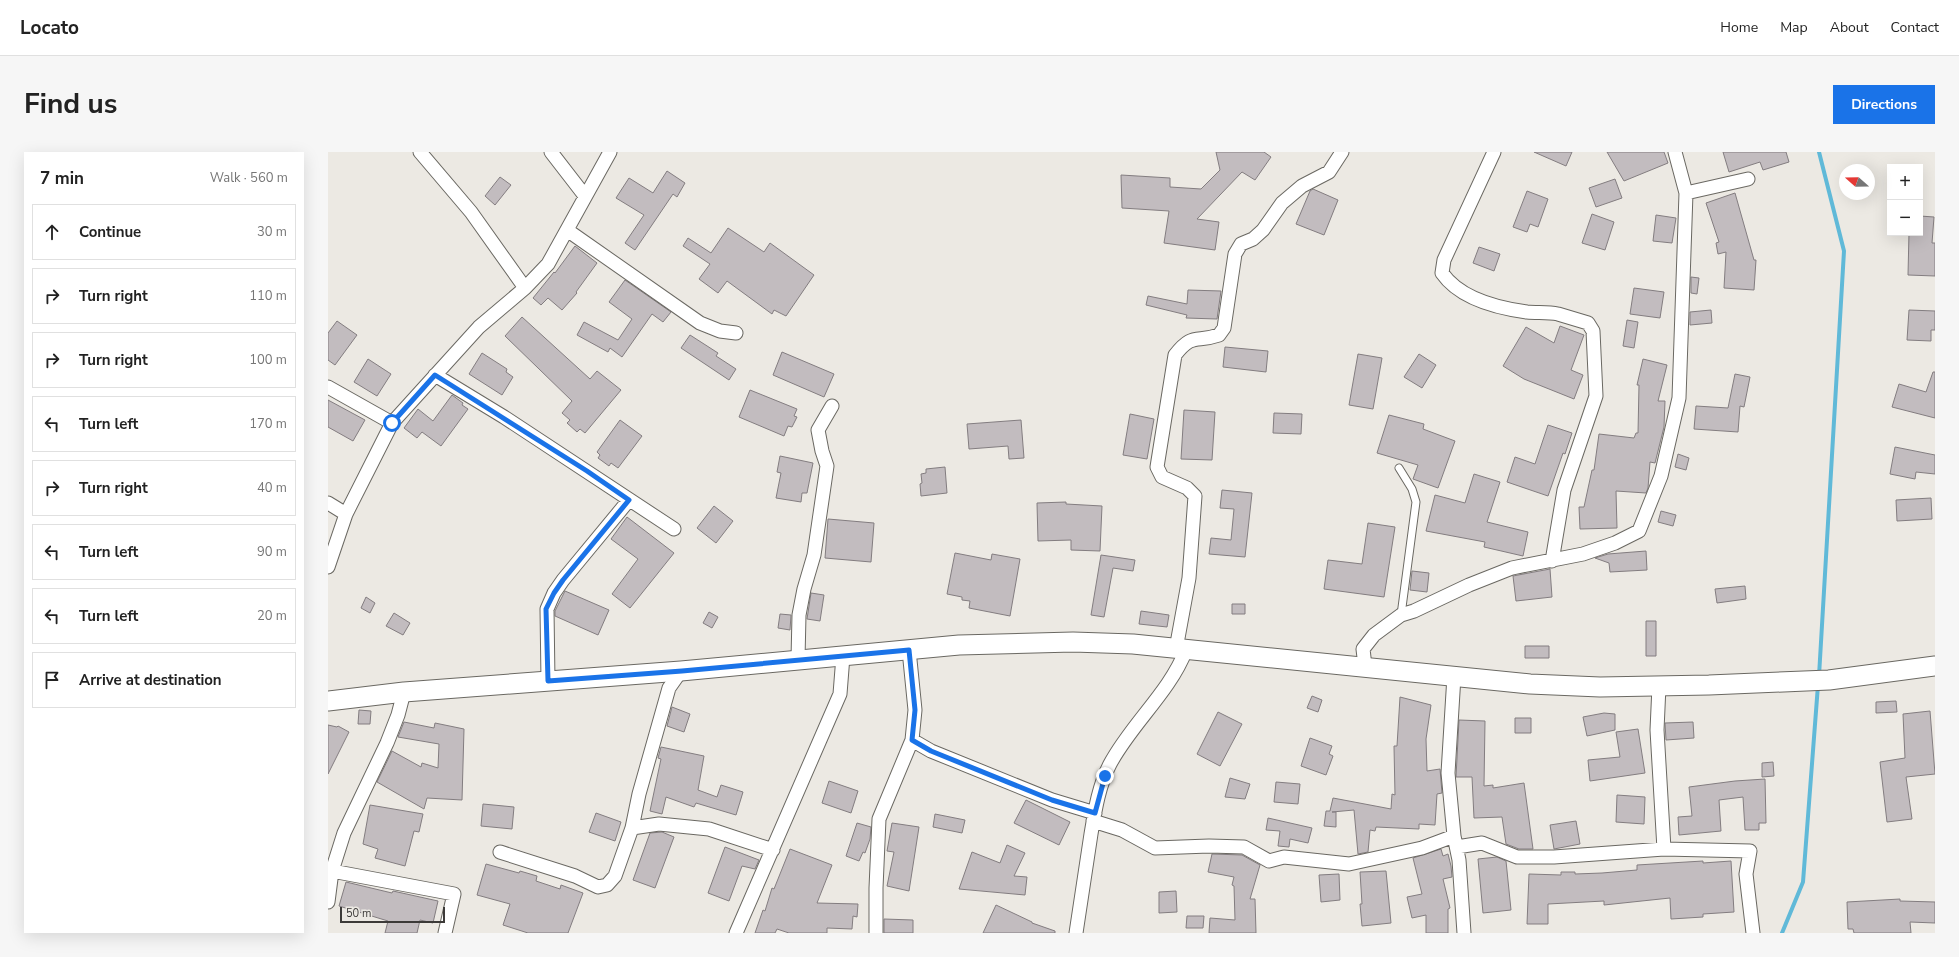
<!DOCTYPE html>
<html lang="en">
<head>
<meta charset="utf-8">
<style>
	:root { --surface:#fff; --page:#f6f6f6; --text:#222; --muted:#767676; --line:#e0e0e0; --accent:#1a73e8 }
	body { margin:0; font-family:"Nunito Sans",sans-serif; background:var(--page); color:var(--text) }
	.controls { position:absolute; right:12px; top:12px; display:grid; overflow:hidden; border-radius:0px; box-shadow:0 4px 16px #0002 }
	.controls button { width:36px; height:36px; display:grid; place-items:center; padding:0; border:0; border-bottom:1px solid var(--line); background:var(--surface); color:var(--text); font:20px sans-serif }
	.compass { position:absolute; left:1511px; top:12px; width:36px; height:36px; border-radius:50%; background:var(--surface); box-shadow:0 4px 16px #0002; rotate:290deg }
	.scale { position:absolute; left:12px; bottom:10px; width:105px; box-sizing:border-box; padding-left:4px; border:2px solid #3c3a38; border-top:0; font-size:11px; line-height:14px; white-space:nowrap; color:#3c3a38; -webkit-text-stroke:3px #ece9e3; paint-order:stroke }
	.stop { position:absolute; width:12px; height:12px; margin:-9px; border:3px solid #1a73e8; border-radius:50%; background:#fff }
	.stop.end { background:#1a73e8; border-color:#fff; box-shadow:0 1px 4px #0008 }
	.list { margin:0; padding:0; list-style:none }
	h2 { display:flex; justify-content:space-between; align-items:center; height:52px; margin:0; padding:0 16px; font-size:17px }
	h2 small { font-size:13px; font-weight:400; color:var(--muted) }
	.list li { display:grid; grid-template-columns:26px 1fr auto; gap:12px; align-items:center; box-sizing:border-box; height:56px; margin:0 8px 8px; padding:0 8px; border:1px solid var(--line); border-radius:0px }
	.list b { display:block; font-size:15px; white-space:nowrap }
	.list em { font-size:13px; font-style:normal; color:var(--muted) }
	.icon { flex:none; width:22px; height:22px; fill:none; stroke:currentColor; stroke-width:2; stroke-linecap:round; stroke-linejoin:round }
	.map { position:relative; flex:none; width:1607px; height:781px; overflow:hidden; border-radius:0px }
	header { display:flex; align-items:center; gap:24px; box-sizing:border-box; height:56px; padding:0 20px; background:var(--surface); border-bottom:1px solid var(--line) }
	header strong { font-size:19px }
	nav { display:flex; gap:22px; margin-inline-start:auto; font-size:14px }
	.intro { display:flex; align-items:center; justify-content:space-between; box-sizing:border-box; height:96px; padding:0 24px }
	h1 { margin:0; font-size:28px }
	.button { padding:10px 18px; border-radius:0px; background:var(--accent); color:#fff; font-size:14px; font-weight:700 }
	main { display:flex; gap:24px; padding:0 24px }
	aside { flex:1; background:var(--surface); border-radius:0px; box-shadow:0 4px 16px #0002 }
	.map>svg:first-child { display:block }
</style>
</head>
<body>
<header>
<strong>Locato</strong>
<nav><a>Home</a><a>Map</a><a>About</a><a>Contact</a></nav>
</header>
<div class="intro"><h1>Find us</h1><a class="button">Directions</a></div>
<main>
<aside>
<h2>7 min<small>Walk · 560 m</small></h2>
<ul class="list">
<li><svg class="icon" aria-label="ahead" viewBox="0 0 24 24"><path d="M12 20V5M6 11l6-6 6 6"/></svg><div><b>Continue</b></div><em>30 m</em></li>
<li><svg class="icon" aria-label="right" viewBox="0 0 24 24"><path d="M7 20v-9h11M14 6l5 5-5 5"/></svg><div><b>Turn right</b></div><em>110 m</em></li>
<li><svg class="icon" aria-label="right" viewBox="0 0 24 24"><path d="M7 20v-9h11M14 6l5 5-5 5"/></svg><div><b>Turn right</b></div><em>100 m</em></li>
<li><svg class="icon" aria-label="left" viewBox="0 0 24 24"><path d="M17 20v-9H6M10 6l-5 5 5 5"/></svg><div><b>Turn left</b></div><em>170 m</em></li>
<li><svg class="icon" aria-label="right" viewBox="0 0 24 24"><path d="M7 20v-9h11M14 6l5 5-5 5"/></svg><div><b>Turn right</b></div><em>40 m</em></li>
<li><svg class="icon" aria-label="left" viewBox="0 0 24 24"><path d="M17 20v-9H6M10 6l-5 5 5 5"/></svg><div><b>Turn left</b></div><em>90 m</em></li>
<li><svg class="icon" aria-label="left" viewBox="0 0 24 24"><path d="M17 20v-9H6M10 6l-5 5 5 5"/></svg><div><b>Turn left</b></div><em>20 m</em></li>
<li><svg class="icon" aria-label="arrive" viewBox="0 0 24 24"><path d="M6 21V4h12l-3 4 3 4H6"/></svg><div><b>Arrive at destination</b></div></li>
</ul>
</aside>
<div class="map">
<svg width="1607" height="781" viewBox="0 0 1607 781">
	<rect width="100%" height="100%" fill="#ece9e3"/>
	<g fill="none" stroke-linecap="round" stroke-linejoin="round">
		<!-- stream -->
		<path stroke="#60b9d8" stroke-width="4" d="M 1491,0 L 1516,99 L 1491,524
			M 1454,781 L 1475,730 L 1490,533"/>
	</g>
	<!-- building -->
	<path fill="#c2bcbf" stroke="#837d80" d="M 888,0 L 936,0 L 943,5 L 927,28 L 914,20 L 869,67 L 891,70 L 887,98 L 836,91 L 841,59 L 794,56 L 793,23 L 842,26 L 842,35 L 873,37 L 892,18 Z
		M 1206,0 L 1244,0 L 1238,14 Z
		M 1279,0 L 1336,0 L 1340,11 L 1296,29 Z
		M 1395,0 L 1458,0 L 1461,10 L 1435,18 L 1432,10 L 1401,20 Z
		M 339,19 L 357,31 L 349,45 L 345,42 L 307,98 L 297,91 L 316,63 L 288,46 L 301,26 L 325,41 Z
		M 172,25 L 183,33 L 167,53 L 157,44 Z
		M 1287,27 L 1294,46 L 1268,55 L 1261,36 Z
		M 985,37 L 1010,48 L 996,83 L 968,72 L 982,39 Z
		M 1199,39 L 1220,47 L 1210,75 L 1202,72 L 1199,80 L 1185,75 Z
		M 1407,41 L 1426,108 L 1428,108 L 1426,138 L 1396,136 L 1398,100 L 1390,102 L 1388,91 L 1391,90 L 1378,51 Z
		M 1264,62 L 1286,70 L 1277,98 L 1254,91 Z
		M 1328,63 L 1348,66 L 1344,91 L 1325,89 Z
		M 1592,64 L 1606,65 L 1604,91 L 1607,91 L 1607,124 L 1580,123 L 1581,81 L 1592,81 Z
		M 400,76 L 436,100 L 442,91 L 486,123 L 458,164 L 446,158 L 444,162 L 399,129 L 390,141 L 371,127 L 382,112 L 355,94 L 360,86 L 383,101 Z
		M 247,94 L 269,111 L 248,140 L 249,141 L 234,158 L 220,146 L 213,153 L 205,146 L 226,120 L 227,121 Z
		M 1151,95 L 1172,102 L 1166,119 L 1145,111 Z
		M 1363,125 L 1371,126 L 1369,142 L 1363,141 Z
		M 297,128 L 343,160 L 335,170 L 324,162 L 294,205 L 282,196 L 280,200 L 249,183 L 256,170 L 290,188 L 304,167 L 281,150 Z
		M 1306,136 L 1336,140 L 1332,166 L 1302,162 Z
		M 860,138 L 893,139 L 889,167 L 858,166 L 859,163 L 818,153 L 820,144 L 859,152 Z
		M 1383,158 L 1384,171 L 1362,173 L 1362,160 Z
		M 1581,158 L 1607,159 L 1607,178 L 1603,178 L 1603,189 L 1579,188 Z
		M 194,165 L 262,227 L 269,219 L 293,238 L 257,281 L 252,277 L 249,280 L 239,271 L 242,268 L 234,261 L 244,249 L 177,184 Z
		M 1299,168 L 1310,170 L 1306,196 L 1295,194 Z
		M 9,169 L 29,183 L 7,213 L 0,208 L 0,181 Z
		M 1232,174 L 1256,183 L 1243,218 L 1255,223 L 1246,247 L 1196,227 L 1175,214 L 1198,175 L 1226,191 Z
		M 362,183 L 390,201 L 388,204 L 408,217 L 401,228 L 353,196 Z
		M 897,195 L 940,199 L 938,220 L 895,215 Z
		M 454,200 L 506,222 L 496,245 L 445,223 Z
		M 154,201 L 179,217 L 178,220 L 185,225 L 174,243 L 141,222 Z
		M 1030,202 L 1054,206 L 1045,257 L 1021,253 Z
		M 1091,202 L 1108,213 L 1094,236 L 1076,225 Z
		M 40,207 L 63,222 L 49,244 L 26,230 Z
		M 1315,207 L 1339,213 L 1330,249 L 1337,249 L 1336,275 L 1327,311 L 1322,310 L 1320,336 L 1318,341 L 1288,339 L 1289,376 L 1252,377 L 1251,355 L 1256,355 L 1264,318 L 1266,318 L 1271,282 L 1306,286 L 1308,281 L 1310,281 L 1311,233 L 1309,233 Z
		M 1605,220 L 1607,220 L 1607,266 L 1564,255 L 1571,232 L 1598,240 Z
		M 1407,222 L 1422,225 L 1416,255 L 1412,254 L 1410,280 L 1366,277 L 1368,254 L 1400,256 Z
		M 422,238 L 469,257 L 466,264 L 469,265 L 464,275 L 460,274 L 456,284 L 411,265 Z
		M 124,243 L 135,251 L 134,253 L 140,257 L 113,294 L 94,280 L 89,286 L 76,276 L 90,257 L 105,269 Z
		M 0,248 L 37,268 L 25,289 L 0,275 Z
		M 856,258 L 887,260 L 884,308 L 853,307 Z
		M 946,261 L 974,262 L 973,282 L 945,281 Z
		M 802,262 L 826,267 L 819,307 L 795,303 Z
		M 1061,263 L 1096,272 L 1095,277 L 1127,289 L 1110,336 L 1085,327 L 1090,313 L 1049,301 Z
		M 292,268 L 314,284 L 290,316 L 283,311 L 281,314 L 270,306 L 272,303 L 269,300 Z
		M 693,268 L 696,306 L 681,307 L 680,294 L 641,297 L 639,272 Z
		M 1220,273 L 1244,281 L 1237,302 L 1235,301 L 1220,344 L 1179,330 L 1187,305 L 1207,312 Z
		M 1567,295 L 1607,303 L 1607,322 L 1588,320 L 1587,327 L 1562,322 Z
		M 1350,302 L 1361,306 L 1358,318 L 1347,315 Z
		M 452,304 L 485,311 L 479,341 L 474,341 L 473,350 L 448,346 L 453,321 L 449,320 Z
		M 617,315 L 619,341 L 593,344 L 592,332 L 594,331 L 593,322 L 598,321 L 598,317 Z
		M 1146,322 L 1172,330 L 1159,370 L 1200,380 L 1195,404 L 1156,395 L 1157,390 L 1098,379 L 1107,343 L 1137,351 Z
		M 894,338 L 924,341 L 917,405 L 881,402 L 883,386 L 903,388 L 906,357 L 892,356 Z
		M 1603,346 L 1604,367 L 1569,369 L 1568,348 Z
		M 738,350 L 738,352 L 774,354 L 772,399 L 743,398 L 743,388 L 710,389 L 709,351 Z
		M 386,354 L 405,369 L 388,391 L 369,376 Z
		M 1333,359 L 1348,363 L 1345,374 L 1330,370 Z
		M 299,365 L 346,401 L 302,456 L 284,442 L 310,407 L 283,387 Z
		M 500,367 L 546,371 L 543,410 L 497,406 Z
		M 1040,371 L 1067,375 L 1056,445 L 996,437 L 1000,408 L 1034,412 Z
		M 1318,399 L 1319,418 L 1282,420 L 1281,411 L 1267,406 L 1280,402 Z
		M 627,401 L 663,408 L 664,402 L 692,407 L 682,464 L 641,456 L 642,449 L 634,448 L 634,445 L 619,442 Z
		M 773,403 L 807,408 L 805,419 L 785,416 L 776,465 L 763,463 Z
		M 1222,417 L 1224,445 L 1188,449 L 1185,424 Z
		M 1084,419 L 1101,421 L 1099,440 L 1082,438 Z
		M 1417,434 L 1418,447 L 1389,451 L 1387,437 Z
		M 237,439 L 281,458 L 270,483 L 227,464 L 227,459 Z
		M 483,441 L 496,443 L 492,469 L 479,467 Z
		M 38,445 L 47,451 L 42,461 L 33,456 Z
		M 904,452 L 917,452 L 917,462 L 904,462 Z
		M 813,459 L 841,463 L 839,475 L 811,472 Z
		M 381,460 L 390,465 L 384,476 L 375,471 Z
		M 66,461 L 82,471 L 75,483 L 58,474 Z
		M 452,462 L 463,463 L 462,478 L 450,476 Z
		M 1318,469 L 1328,469 L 1328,504 L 1318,504 Z
		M 1197,494 L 1221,494 L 1221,506 L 1197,506 Z
		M 984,544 L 994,548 L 990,560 L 979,556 Z
		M 1072,545 L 1103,553 L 1098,587 L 1099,619 L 1112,617 L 1114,641 L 1109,642 L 1107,673 L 1091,672 L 1091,677 L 1048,675 L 1047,679 L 1042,678 L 1040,700 L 1030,702 L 1026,658 L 1004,660 L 1008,660 L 1008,675 L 996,674 L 998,659 L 1002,659 L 1005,646 L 1063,657 L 1064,642 L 1067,643 L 1066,594 L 1069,594 Z
		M 1568,549 L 1569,560 L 1548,561 L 1548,550 Z
		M 344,555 L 362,562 L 356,580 L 339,574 Z
		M 31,558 L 43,559 L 42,572 L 30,572 Z
		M 1602,559 L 1607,622 L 1578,625 L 1584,667 L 1559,670 L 1552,610 L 1577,606 L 1575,562 Z
		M 890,560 L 914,572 L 892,614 L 869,602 Z
		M 1276,561 L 1287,562 L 1287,578 L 1259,584 L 1255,565 Z
		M 1187,566 L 1203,566 L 1203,581 L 1187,581 Z
		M 1131,568 L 1157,569 L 1156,634 L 1165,633 L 1165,636 L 1196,631 L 1205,697 L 1191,697 L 1178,692 L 1174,665 L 1146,666 L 1144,625 L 1128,625 Z
		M 76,570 L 106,576 L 107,571 L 136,577 L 134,648 L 99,646 L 96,657 L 49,630 L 64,599 L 93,615 L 94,611 L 110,616 L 111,592 L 70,585 Z
		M 1365,570 L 1366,586 L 1338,588 L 1337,571 Z
		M 0,573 L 9,575 L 10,574 L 21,580 L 0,622 Z
		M 1310,577 L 1317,621 L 1262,629 L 1260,608 L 1292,605 L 1288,580 Z
		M 982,586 L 1004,594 L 1001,602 L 1005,604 L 998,623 L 973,614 Z
		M 333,595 L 376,604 L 370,638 L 389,645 L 393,633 L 415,640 L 408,663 L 368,651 L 366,655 L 338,645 L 334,662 L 322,659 L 333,607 L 330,606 Z
		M 1445,610 L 1446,624 L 1434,625 L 1434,611 Z
		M 902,626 L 922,632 L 917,647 L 897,645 Z
		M 1437,627 L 1438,671 L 1431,671 L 1431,678 L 1417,678 L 1415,645 L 1391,648 L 1393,679 L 1351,683 L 1350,665 L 1364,664 L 1361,635 L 1407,629 Z
		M 501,629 L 530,639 L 523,661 L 494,651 Z
		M 948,630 L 972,632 L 970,652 L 946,650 Z
		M 1289,643 L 1317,645 L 1316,672 L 1288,670 Z
		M 698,648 L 742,670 L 731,693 L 686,671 Z
		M 155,652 L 186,655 L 184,677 L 153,674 Z
		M 42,653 L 95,662 L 91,680 L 86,679 L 77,714 L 47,706 L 50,697 L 35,692 Z
		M 268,661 L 293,670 L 287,689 L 261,680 Z
		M 607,662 L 637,668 L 634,681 L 605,675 Z
		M 940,666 L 984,676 L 980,691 L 962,687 L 961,695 L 950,694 L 952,679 L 938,678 Z
		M 1248,669 L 1252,692 L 1226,697 L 1222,673 Z
		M 529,671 L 543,675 L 542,687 L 537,701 L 535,700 L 531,709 L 518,704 Z
		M 564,671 L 591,675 L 581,739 L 559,734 L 566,700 L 559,699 Z
		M 334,680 L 346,685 L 327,736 L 305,728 L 322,681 Z
		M 679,693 L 697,701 L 686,724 L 699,725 L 697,743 L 631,737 L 644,700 L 672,711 Z
		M 397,695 L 431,708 L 427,717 L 414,714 L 401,749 L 380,741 Z
		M 462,697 L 504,713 L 489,751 L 530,752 L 529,765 L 525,764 L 524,777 L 499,776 L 499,781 L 461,781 L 449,777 L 447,781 L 427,781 L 435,758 L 437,759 L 444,736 L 446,737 Z
		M 1113,697 L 1115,704 L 1120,702 L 1123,714 L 1124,725 L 1115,727 L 1122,756 L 1120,757 L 1120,781 L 1098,781 L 1098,763 L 1084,766 L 1079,745 L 1094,742 L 1085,706 Z
		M 884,702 L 914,703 L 932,713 L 922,747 L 927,747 L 928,781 L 881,781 L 882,766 L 907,768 L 906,734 L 904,733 L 906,725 L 880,720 Z
		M 1169,705 L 1178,709 L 1183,758 L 1155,761 L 1150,707 Z
		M 1375,709 L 1375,711 L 1403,709 L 1406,760 L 1375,762 L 1375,765 L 1343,767 L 1342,746 L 1276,753 L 1276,749 L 1220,752 L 1220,772 L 1199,772 L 1201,722 L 1233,723 L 1233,720 L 1247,720 L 1247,722 L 1274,721 L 1309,718 L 1309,713 Z
		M 158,712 L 191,721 L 192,719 L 209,724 L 208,729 L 232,737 L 233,733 L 255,741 L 240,781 L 200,781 L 175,773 L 182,752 L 149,743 Z
		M 1058,719 L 1063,771 L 1034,774 L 1032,752 L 1034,752 L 1032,720 Z
		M 1011,722 L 1012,748 L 993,750 L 991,723 Z
		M 18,730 L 64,741 L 65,739 L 110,749 L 105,771 L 92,768 L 89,781 L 57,781 L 60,769 L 11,754 Z
		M 848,739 L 849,760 L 831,761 L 831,740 Z
		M 1572,747 L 1572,749 L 1607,750 L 1607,771 L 1582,770 L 1583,781 L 1526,781 L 1525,777 L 1520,777 L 1519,750 Z
		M 668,753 L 704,770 L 704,771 L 727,779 L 727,781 L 655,781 Z
		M 859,764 L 876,764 L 875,776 L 858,776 Z
		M 556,767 L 585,768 L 585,781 L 556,781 Z"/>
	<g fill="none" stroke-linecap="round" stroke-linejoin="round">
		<!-- service casing -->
		<g stroke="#6a6862" stroke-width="9">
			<path id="service" d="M 1071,316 L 1084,337 L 1088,350 L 1073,463"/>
		</g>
		<!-- minor casing -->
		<g stroke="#6a6862" stroke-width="15">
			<path id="minor" d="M 92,0 L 143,60 L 197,136
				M 223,0 L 257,44
				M 1166,0 L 1116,108 L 1114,121 C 1132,147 1169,156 1199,160 C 1209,161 1220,160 1230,162 C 1240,165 1250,168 1260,171 L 1265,179 L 1268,244 L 1236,338 L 1224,409
				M 1358,41 L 1420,27
				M 239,78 L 372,171 L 392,179 L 408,181
				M 107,223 L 176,265 L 346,377
				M 0,235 L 64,271
				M 0,351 L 18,362
				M 0,415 L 18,362 L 64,271 L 151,175 L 197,136 L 220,112 L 282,0
				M 848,497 L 861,426 L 867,344 L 859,336 L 834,325 L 829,315 L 847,203 C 865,180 868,191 891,183 L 896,176 L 907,102 L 913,92 L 925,87 L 935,78 L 954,51 L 974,34 L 1001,20 L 1014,0
				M 581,498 L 587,558 L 584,588 L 603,599 L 724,648 L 767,661
				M 470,507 L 471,463 L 476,437 L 486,403 L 499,314 L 494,299 L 490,278 L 504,254
				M 1037,514 L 1035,497 L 1046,483 L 1073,463 L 1086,459 L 1141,433 L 1184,416 L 1255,402 L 1287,391 L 1311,379 L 1333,324 L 1351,246 L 1358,41 L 1347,0
				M 1126,524 L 1120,621 L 1126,684 L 1131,708 L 1136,781
				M 220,529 L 219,457 L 226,441 L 235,428 L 301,348
				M 1331,534 L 1329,578 L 1336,697
				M 765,669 L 794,678 L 827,696 L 881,694 L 916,695 L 941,709 L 956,705 L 1021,712 L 1094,696 L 1126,684
				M 304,676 L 331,672 L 381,677 L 445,698
				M 1129,695 L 1154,691 L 1189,705 L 1226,705 L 1336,697 L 1422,699 L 1418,722 L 1425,781
				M 172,700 L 247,724 L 270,735 L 279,733 L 287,724 L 304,676 L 311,642 L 341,536 L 353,519
				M 4,719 L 126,742 L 117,781
				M 0,750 L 4,719 L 16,681 L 59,591 L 70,563 L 76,540
				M 408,781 L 512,542 L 515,504
				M 548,781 L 548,736 L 551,667 L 584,588
				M 748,781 C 753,748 758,715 763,682 C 767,658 771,633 782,612 C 804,571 841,541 858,498"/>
		</g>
		<!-- secondary casing -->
		<g stroke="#6a6862" stroke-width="21">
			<path id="secondary" d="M 0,549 L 76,540 L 353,519 L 631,493 L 745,490 L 805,492 L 1202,532 L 1272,535 L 1381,533 L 1501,528 L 1607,514"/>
		</g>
		<!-- service -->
		<use href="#service" stroke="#fff" stroke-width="7"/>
		<!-- minor -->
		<use href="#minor" stroke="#fff" stroke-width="13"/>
		<!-- secondary -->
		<use href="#secondary" stroke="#fff" stroke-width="19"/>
	</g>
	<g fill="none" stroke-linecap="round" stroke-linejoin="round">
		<!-- route -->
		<path stroke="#1a73e8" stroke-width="5" d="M 64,271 L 107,223 L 259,319 L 301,348 L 235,428 L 226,441 L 218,457 L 220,529 L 354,519 L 581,498 L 587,558 L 584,588 L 603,599 L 724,648 L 767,661 L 777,624"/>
	</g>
</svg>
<div class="controls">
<button>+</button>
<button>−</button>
</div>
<svg class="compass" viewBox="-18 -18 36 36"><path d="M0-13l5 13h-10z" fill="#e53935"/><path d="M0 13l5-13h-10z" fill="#767676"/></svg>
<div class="scale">50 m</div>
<div class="stop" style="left:64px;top:271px"></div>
<div class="stop end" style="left:777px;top:624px"></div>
</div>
</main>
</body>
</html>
